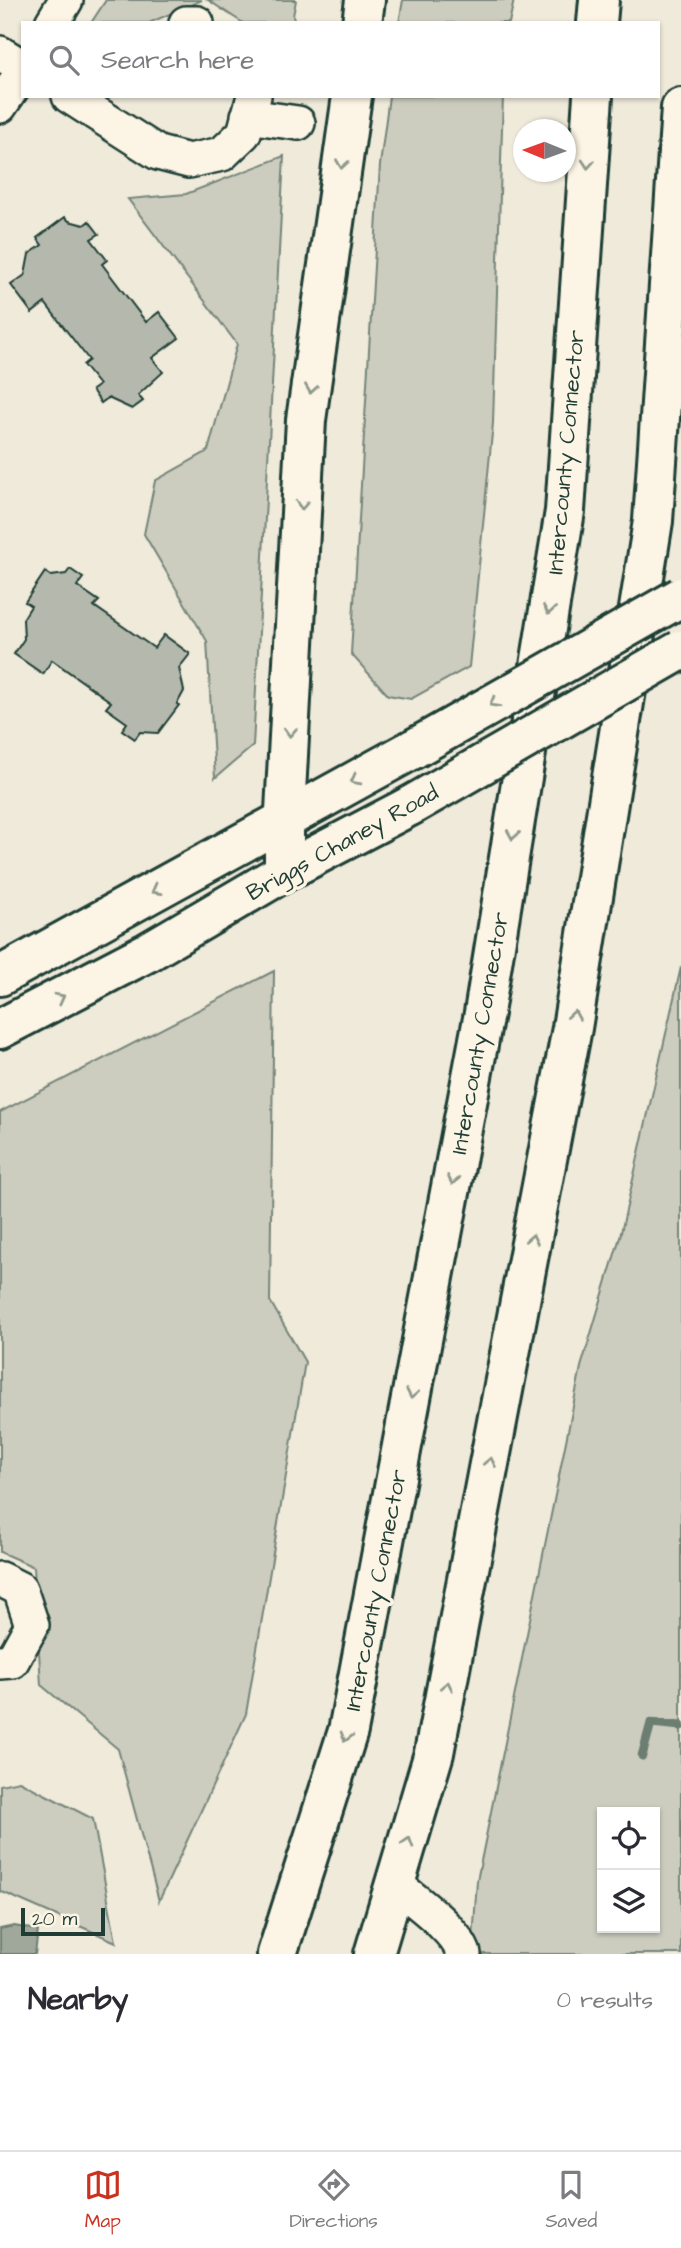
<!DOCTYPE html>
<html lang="en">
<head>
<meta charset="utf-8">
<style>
	:root { --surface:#fff; --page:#f7f7f7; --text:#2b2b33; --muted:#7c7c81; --line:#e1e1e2; --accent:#c8321e }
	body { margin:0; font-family:"Architects Daughter",sans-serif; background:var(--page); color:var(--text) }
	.controls { position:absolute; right:21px; bottom:21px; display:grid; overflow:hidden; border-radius:0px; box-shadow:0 2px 5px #0004 }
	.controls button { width:63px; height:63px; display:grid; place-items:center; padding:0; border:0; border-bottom:2px solid var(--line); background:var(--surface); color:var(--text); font:35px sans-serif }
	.compass { position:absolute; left:513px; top:119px; width:63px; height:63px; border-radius:50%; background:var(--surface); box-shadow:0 2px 5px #0004; rotate:271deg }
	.scale { position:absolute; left:21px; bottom:18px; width:84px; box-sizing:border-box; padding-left:7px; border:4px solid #1f3d34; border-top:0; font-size:19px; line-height:24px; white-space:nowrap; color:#1f3d34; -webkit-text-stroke:5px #fcf5e5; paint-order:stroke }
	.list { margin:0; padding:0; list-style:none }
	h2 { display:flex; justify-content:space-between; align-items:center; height:91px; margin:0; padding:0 28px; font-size:30px }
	h2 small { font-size:23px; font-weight:400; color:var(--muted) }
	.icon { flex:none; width:38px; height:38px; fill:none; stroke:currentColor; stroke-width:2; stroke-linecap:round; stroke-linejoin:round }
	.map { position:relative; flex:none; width:681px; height:1954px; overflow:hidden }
	.search { position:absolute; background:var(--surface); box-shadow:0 2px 5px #0004; left:21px; right:21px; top:21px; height:77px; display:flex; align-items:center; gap:18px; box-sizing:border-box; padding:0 24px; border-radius:0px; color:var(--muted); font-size:26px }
	.sheet { height:196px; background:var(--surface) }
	nav { display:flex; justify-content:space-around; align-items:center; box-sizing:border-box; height:98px; border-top:2px solid var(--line); background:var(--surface); font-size:19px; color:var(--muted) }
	nav a { display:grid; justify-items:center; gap:4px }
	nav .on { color:var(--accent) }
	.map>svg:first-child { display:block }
</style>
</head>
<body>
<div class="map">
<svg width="681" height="1954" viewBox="0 0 681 1954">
	<rect width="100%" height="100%" fill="#efeada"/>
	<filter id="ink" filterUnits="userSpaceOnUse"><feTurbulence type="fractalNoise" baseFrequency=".0143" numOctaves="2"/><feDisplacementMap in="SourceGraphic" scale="14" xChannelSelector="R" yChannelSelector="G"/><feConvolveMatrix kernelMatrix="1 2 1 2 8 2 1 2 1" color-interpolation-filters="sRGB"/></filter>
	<g filter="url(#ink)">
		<!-- green -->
		<path fill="#cccdbf" stroke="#76857a" stroke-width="2" fill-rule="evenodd" d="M 106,0 L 202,0 L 149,23 L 91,23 Z
			M 208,0 L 296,0 L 293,16 L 295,23 L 243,23 Z
			M 403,0 L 514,0 L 509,23 L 399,23 Z
			M 389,96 L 503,96 L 493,423 L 469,667 L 411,699 L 388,695 L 351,654 L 380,165 Z
			M 284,156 L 253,746 L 215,778 L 207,641 L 144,534 L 155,481 L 208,451 L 237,344 L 128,199 L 186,194 Z
			M 681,967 L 681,1954 L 472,1954 L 477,1881 L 581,1367 L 620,1237 ZM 602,1812 L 655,1812 L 655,1928 L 602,1928 Z
			M 274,971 L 270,1301 L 305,1362 L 246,1714 L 159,1901 L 118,1749 L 41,1685 L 34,1567 L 0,1552 L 0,1112 Z
			M 19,1781 L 93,1819 L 116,1942 L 0,1891 L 0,1785 Z"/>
		<!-- water -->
		<path fill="#9fa89a" stroke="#6c7d71" stroke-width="2" d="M 14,1926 L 38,1930 L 35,1954 L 0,1954 L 0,1929 Z"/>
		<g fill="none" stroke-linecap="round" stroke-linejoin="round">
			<!-- stream -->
			<path stroke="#6c7d71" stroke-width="9" d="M 642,1756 L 651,1723 L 681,1726"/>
		</g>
		<!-- building -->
		<path fill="#b5b9ad" stroke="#1f3d34" stroke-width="2" d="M 65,217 L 69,221 L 84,225 L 89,221 L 99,234 L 91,239 L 107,260 L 102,264 L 146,322 L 159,312 L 179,338 L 152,358 L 163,372 L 138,395 L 143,401 L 132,409 L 108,398 L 101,403 L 92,390 L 99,385 L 83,365 L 89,360 L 45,303 L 32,313 L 11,285 L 25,275 L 29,254 L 42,245 L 37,238 Z
			M 70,569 L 83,578 L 77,586 L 99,601 L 94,606 L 154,648 L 164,635 L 190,654 L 179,668 L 184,691 L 177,704 L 179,705 L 158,733 L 140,732 L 135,739 L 122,730 L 127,723 L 106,708 L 111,702 L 52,660 L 43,674 L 14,654 L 24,639 L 23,619 L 31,606 L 25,602 L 45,572 L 51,576 L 66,574 Z"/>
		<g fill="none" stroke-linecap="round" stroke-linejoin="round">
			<!-- minor casing -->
			<g stroke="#1f3d34" stroke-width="38">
				<path id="minor" d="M 52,23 L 66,0
					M 186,23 L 197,23
					M 0,53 L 23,67
					M 69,96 L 158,153 L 189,161 L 222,154 L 244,133 L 254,96
					M 0,106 L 23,72
					M 248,116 L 298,123
					M 0,1579 L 20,1589 L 32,1625 L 12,1661 L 0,1662
					M 395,1884 C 415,1901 456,1929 464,1954"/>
			</g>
			<!-- major casing -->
			<g stroke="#1f3d34" stroke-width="44">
				<path id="major" d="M 0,976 L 415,748
					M 0,1029 L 148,952 L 284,872 L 410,806"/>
			</g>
			<!-- highway casing -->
			<g stroke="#1f3d34" stroke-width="44">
				<path id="highway" d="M 362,23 L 365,0
					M 597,23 L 599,0
					M 284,872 L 284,830 L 306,420 L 352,96
					M 277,1954 L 348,1731 L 484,1013 L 565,511 L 593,96
					M 374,1954 L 434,1753 L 572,1028 L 653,521 L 681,108"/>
			</g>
			<!-- minor -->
			<use href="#minor" stroke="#fcf5e5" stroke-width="33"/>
			<!-- major -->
			<use href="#major" stroke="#fcf5e5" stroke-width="38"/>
			<!-- highway -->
			<use href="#highway" stroke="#fcf5e5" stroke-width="38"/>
			<!-- major-bridge casing -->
			<g stroke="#1f3d34" stroke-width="44" stroke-linecap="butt">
				<path id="major-bridge" d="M 415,748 L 681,597
					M 410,806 L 681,650"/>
			</g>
			<!-- major-bridge -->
			<use href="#major-bridge" stroke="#fcf5e5" stroke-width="38"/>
		</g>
		<!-- one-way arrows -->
		<defs><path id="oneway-chevron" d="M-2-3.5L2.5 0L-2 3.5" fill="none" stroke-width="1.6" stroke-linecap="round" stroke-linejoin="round" transform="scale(1.75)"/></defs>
		<g stroke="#8e998c">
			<use href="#oneway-chevron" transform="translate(342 164) rotate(98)"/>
			<use href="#oneway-chevron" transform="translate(588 164) rotate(94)"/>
			<use href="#oneway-chevron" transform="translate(311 389) rotate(98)"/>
			<use href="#oneway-chevron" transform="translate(302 505) rotate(93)"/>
			<use href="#oneway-chevron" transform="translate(549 610) rotate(99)"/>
			<use href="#oneway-chevron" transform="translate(494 703) rotate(150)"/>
			<use href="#oneway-chevron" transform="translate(290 732) rotate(93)"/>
			<use href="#oneway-chevron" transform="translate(355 780) rotate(152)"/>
			<use href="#oneway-chevron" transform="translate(513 835) rotate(99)"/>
			<use href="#oneway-chevron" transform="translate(156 890) rotate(151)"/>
			<use href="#oneway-chevron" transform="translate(60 998) rotate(-28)"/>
			<use href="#oneway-chevron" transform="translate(574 1015) rotate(-81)"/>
			<use href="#oneway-chevron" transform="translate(453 1180) rotate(101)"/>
			<use href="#oneway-chevron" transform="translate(532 1239) rotate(-79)"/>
			<use href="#oneway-chevron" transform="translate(412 1394) rotate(101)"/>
			<use href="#oneway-chevron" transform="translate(490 1462) rotate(-79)"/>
			<use href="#oneway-chevron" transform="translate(447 1686) rotate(-79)"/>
			<use href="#oneway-chevron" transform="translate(346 1737) rotate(106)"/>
			<use href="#oneway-chevron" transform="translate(408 1842) rotate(-73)"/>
		</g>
	</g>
	<g text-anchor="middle" stroke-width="7" stroke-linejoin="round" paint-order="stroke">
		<!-- street labels -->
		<g font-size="23" fill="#1f3d34" stroke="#fcf5e5">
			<text transform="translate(565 452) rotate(-85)" y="8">Intercounty Connector</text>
			<text transform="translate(342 842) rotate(-29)" y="8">Briggs Chaney Road</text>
			<text transform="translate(479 1033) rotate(-80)" y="8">Intercounty Connector</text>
			<text transform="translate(375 1590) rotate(-79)" y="8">Intercounty Connector</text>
		</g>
	</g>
</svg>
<div class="controls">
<button><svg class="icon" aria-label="locate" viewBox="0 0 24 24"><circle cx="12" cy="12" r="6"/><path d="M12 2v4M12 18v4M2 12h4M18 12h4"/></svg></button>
<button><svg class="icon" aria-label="layers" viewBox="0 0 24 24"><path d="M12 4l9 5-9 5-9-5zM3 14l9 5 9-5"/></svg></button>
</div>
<svg class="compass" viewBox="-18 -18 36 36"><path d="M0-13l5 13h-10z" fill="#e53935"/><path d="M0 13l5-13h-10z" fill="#7c7c81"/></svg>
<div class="scale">20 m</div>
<div class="search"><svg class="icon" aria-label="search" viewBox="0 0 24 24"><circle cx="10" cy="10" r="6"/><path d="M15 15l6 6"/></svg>Search here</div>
</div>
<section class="sheet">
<h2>Nearby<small>0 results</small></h2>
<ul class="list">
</ul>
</section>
<nav>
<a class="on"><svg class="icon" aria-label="map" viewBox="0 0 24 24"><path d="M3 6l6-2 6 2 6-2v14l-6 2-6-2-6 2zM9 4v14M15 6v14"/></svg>Map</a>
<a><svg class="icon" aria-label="directions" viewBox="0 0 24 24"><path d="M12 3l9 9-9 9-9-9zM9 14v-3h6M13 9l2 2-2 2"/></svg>Directions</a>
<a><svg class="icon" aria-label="saved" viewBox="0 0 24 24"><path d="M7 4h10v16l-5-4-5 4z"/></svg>Saved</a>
</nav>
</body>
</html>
